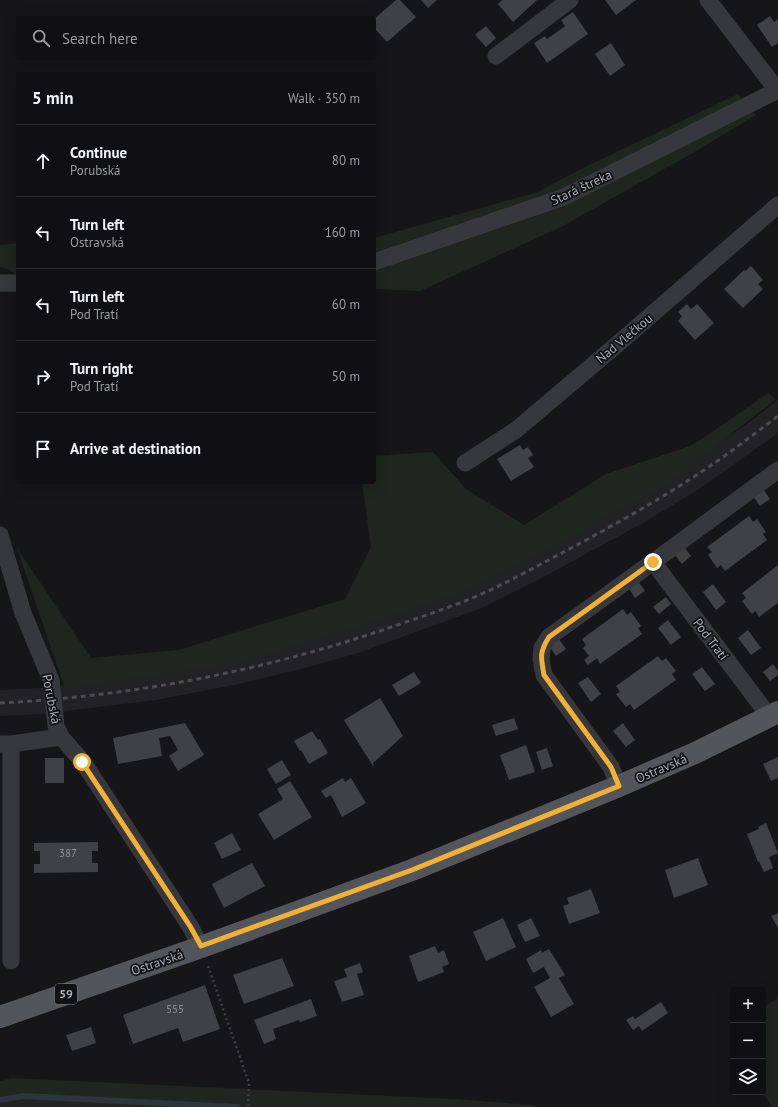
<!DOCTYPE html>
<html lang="en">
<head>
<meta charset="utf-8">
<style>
	:root { --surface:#101012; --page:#1e1e20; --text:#f1f3f6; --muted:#9c9d9f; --line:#303032 }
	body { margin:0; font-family:"PT Sans",sans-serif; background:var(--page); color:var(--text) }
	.controls { position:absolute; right:12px; bottom:12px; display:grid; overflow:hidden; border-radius:4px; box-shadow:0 4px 16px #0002 }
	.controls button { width:36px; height:36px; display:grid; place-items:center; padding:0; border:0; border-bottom:1px solid var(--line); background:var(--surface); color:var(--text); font:20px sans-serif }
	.stop { position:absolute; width:12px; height:12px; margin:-9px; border:3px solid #f2b134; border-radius:50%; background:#fff }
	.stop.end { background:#f2b134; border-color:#fff; box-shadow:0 1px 4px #0008 }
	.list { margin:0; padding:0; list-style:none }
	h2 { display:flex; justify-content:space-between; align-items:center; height:52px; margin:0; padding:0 16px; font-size:17px }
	h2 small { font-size:13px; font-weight:400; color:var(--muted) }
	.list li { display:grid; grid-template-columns:26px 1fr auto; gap:12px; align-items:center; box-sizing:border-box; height:72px; padding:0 16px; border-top:1px solid var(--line) }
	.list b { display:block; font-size:15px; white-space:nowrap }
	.list p { margin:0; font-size:13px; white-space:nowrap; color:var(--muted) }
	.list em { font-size:13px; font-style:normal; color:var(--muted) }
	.icon { flex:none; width:22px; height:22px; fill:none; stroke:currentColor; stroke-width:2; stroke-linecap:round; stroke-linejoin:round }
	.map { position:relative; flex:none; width:778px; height:1107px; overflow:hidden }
	.search { position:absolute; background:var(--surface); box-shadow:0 4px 16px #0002; left:16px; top:16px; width:360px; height:44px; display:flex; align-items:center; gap:10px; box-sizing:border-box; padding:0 14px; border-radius:4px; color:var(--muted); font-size:15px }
	.panel { position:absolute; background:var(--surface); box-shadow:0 4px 16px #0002; left:16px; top:72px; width:360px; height:412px; border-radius:4px }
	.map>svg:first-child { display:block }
</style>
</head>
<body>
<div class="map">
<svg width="778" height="1107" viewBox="0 0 778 1107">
	<rect width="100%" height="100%" fill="#161618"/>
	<!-- built -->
	<path fill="#222225" d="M 778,400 L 778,433 L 763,444 L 696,491 L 643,523 L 538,580 L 482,608 L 358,653 L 301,669 L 234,685 L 156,700 L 41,714 L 0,716 L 0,690 L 38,688 L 152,675 L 682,469 L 748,423 Z"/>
	<!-- green -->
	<path fill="#1e261f" d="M 738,94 L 756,115 L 691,154 L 561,227 L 420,291 L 374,289 L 374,238 L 538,192 L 581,169 Z
		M 18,243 L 18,275 L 8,269 L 0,267 L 0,245 Z
		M 768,393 L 776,399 L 670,482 L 562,541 L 460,594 L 334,634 L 237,663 L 65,689 L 17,548 L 91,658 L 178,650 L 345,599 L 371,547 L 362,482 L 374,482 L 374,456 L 433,452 L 466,489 L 524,525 L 606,474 L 690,446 L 705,437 Z
		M 778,998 L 778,1107 L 772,1107 L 762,1092 L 763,1007 Z
		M 12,1078 L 454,1099 L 532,1105 L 535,1107 L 0,1107 L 0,1081 Z"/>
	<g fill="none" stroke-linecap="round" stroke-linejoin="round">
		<!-- stream -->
		<path stroke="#2c353c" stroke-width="6" d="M 0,1100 L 23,1096 L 237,1107"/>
	</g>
	<!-- building -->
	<path fill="#404145" d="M 396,0 L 400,0 L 416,17 L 387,42 L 376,30 L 374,32 L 374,19 Z
		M 421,0 L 437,0 L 428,8 Z
		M 502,0 L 537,0 L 513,22 L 498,4 Z
		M 605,0 L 636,0 L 616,15 Z
		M 573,12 L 588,34 L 547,63 L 534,43 L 545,36 L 547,39 L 565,26 L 561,20 Z
		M 770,16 L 774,22 L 778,19 L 778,43 L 772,47 L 757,25 Z
		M 486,26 L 496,38 L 486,47 L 475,35 Z
		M 611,43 L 625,65 L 610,76 L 595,54 Z
		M 751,266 L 763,280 L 758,284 L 763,289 L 743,308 L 724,289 L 744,270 L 745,271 Z
		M 687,304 L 691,309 L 697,304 L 714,323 L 695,340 L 678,321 L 682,316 L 678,312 Z
		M 520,445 L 523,450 L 528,447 L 533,455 L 528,458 L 534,467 L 511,481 L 497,459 Z
		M 763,489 L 770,499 L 760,506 L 753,496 Z
		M 749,516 L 753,522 L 757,519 L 766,532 L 763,534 L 767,540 L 725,571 L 721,565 L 717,568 L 708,555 L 712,552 L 707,547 Z
		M 684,547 L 691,556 L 682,564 L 674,554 Z
		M 778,565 L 778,603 L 759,617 L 755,611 L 752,614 L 742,601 L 746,598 L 742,593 Z
		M 637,580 L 645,591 L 635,598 L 628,587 Z
		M 713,584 L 726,602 L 716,610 L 703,592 Z
		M 666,597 L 671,604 L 659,614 L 653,607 Z
		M 623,609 L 627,615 L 631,612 L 641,626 L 638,628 L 642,634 L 600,664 L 597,658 L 588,665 L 584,660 L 589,656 L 583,648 L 586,645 L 582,639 Z
		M 668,620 L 681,637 L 671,645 L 658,628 Z
		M 748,630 L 761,648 L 751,655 L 738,638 Z
		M 559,639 L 566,649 L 556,656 L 549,646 Z
		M 658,656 L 662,661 L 666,658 L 676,671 L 672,674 L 676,680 L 634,710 L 630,704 L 626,707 L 616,694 L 620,692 L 616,686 Z
		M 773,664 L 778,671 L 778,675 L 770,681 L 763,672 Z
		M 702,667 L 715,684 L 705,691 L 692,674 Z
		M 414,672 L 421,683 L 399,696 L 392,685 Z
		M 588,677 L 601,694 L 591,702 L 578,683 Z
		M 380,698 L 403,736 L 373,763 L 374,766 L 373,766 L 344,720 Z
		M 514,718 L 518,729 L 496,736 L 492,725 Z
		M 185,723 L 204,755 L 178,771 L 169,756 L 178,750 L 170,736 L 159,738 L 162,756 L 118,764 L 113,738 Z
		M 623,723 L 635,740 L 626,747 L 613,731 Z
		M 312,731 L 318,740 L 320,739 L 328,753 L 309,764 L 301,750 L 300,751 L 294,741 Z
		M 526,745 L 535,772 L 509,780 L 500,755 Z
		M 547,748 L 553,766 L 542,770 L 536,752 Z
		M 778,757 L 778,778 L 771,781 L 763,764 Z
		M 45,758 L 64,758 L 64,783 L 45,783 Z
		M 282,760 L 291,775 L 276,784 L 267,769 Z
		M 343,778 L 345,782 L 351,778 L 366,803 L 342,817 L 331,795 L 326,798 L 321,791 Z
		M 290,781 L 312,817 L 274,840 L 258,814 L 283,799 L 277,789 Z
		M 766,823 L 778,853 L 769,857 L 773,868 L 764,872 L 759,861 L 758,862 L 747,834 L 759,829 L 758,827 Z
		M 232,833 L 241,850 L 222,859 L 214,843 Z
		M 98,842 L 98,851 L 92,851 L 92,863 L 98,863 L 98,872 L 34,873 L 34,864 L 40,864 L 40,851 L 34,851 L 34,843 Z
		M 698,858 L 708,885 L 674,898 L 665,870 Z
		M 252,863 L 265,886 L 224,908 L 212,884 Z
		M 591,889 L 600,913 L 569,924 L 563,906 L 569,904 L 567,898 Z
		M 778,913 L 778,928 L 771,916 Z
		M 503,918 L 516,947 L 486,961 L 473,932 Z
		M 531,918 L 540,936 L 525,942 L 517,925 Z
		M 435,946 L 438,953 L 444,950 L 449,964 L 442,967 L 444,972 L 418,982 L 409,956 Z
		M 549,949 L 565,975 L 559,978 L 574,1004 L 551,1017 L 534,987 L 550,978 L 544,967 L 533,973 L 526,959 L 541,950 L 542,953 Z
		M 282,958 L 294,986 L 244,1004 L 233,975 Z
		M 360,963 L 363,972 L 357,974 L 364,995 L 342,1002 L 334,981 L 347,977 L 344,969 Z
		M 205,985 L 220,1029 L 183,1042 L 178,1028 L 133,1044 L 123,1015 Z
		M 311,999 L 317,1016 L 300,1022 L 299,1020 L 273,1029 L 276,1039 L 264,1044 L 254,1020 Z
		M 661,1002 L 668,1013 L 642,1031 L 639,1026 L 633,1030 L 626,1020 L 633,1016 L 635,1019 Z
		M 91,1027 L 96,1043 L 72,1051 L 66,1035 Z"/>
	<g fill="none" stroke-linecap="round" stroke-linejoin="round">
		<!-- path -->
		<path stroke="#3d3f44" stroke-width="2.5" stroke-dasharray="2 3" stroke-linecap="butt" d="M 208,966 L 249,1083 L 248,1107"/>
		<!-- street -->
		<path stroke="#37383d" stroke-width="17" d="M 708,0 L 777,90
			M 496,56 L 570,0
			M 374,262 L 564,197 L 778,90
			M 0,283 L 18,283
			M 465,463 L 516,430 L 620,342 L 778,205
			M 0,535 L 23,613 L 51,680 L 56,726 L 61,737 L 83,762 L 190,926 L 201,947
			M 769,716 L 653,562 L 778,470
			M 0,744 L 11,744 L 61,737
			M 11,744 L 11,961
			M 619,786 L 611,767 L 544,675 L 541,659 L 542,648 L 549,637 L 653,562"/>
		<!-- primary -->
		<path stroke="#53555c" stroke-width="22" d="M 0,1017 L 201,947 L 412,870 L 619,786 L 695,753 L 778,712"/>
		<!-- rail -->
		<path stroke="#4a4c52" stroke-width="3" stroke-dasharray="5 4" stroke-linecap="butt" d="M 0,703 C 135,696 269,670 397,625 C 424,616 451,607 477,596 C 505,584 533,568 560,554 C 603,531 647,507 689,480 C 719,461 749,438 778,416"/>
	</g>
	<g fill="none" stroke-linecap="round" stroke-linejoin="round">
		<!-- route -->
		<path stroke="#f2b134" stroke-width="5" d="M 82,762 L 190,926 L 201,946 L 412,870 L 619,786 L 611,767 L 544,675 C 541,657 539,653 549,637 L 653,562"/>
	</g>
	<g text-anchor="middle" stroke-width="3.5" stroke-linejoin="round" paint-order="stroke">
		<!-- number labels -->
		<g font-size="11" fill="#8e929b">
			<text x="68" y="857">387</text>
			<text x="175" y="1013">555</text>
		</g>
		<!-- shield labels -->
		<rect fill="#111113" stroke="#7b7e86" stroke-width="1" x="55" y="984" width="22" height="20" rx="3"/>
		<g font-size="12" font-weight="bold" fill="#a8adb8">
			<text x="66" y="998">59</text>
		</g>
		<!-- street labels -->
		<g font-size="13" fill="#a8adb8" stroke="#111113">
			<text transform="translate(581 187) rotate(-25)" y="5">Stará štreka</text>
			<text transform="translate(624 338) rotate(-40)" y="5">Nad Vlečkou</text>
			<text transform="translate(711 639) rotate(53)" y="5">Pod Tratí</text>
			<text transform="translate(52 699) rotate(79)" y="5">Porubská</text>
			<text transform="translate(661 768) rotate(-23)" y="5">Ostravská</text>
			<text transform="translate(157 962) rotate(-19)" y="5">Ostravská</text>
		</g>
	</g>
</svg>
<div class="controls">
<button>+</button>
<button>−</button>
<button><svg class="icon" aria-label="layers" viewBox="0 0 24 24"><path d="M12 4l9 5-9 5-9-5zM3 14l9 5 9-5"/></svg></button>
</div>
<div class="stop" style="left:82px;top:762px"></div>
<div class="stop end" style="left:653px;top:562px"></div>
<div class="search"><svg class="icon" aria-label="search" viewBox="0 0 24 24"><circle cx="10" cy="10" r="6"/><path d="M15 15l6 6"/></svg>Search here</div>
<section class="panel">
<h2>5 min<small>Walk · 350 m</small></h2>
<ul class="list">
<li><svg class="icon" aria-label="ahead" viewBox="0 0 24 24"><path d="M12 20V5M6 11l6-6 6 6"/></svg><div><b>Continue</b><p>Porubská</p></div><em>80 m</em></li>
<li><svg class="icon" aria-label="left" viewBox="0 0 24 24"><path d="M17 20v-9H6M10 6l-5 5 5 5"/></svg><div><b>Turn left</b><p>Ostravská</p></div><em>160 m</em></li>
<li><svg class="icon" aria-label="left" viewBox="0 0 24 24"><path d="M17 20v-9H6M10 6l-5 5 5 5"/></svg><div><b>Turn left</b><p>Pod Tratí</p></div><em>60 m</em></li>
<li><svg class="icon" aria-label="right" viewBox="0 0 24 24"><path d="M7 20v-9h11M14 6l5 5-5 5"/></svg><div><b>Turn right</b><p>Pod Tratí</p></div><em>50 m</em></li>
<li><svg class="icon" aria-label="arrive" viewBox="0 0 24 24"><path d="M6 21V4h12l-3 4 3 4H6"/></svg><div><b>Arrive at destination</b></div></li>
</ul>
</section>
</div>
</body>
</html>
